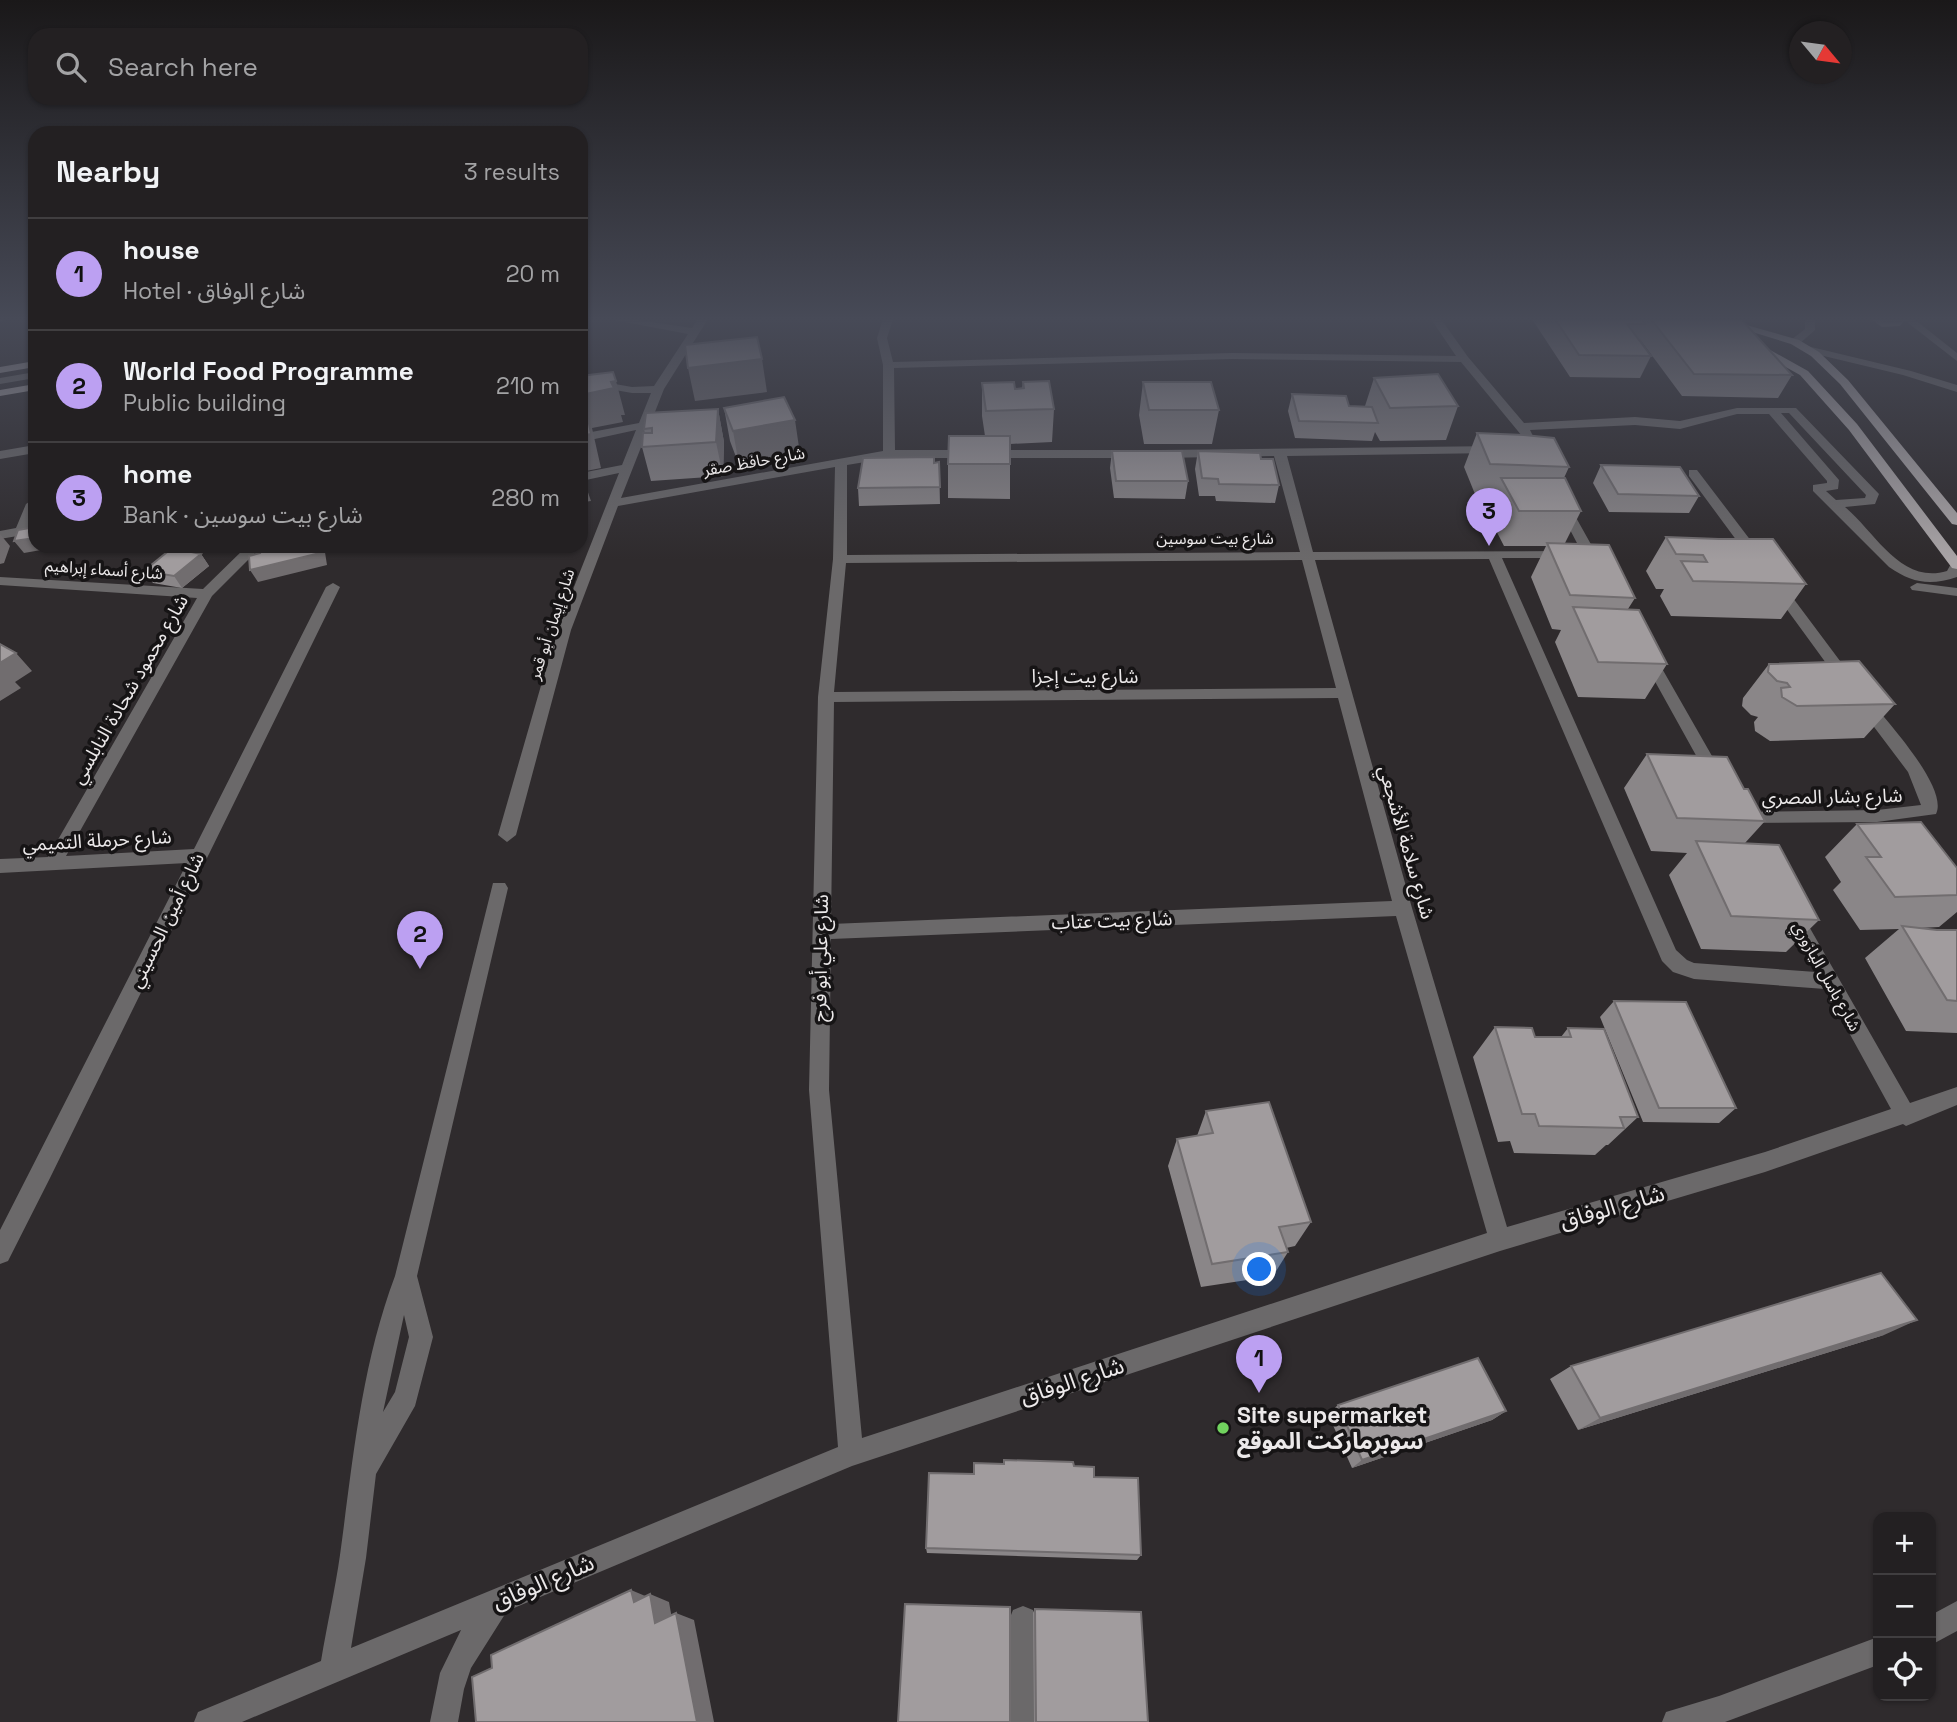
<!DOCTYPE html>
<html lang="en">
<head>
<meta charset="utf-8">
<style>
	:root { --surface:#232022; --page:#2b282a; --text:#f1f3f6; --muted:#a3a3a5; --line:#403e40; --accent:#bca0f2 }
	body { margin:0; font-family:"Space Grotesk","Noto Sans Arabic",sans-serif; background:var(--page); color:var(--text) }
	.controls { position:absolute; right:21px; bottom:21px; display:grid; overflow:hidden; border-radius:14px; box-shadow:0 2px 5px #0004 }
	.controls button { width:63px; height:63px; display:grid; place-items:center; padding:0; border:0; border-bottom:2px solid var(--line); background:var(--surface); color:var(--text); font:35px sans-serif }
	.compass { position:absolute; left:1789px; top:21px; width:63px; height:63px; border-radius:50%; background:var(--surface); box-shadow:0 2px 5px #0004; rotate:119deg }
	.you { position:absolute; left:1260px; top:1270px; width:24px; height:24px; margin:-18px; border:5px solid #fff; border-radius:50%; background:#1a73e8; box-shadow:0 0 0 10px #1a73e833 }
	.badge { display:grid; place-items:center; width:46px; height:46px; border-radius:50%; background:var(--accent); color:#111; font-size:23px; font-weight:700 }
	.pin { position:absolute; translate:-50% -58px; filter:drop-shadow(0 2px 4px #0008) }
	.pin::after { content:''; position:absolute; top:37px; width:24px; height:21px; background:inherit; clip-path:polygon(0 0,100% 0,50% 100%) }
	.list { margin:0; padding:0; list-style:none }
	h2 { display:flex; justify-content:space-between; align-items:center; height:91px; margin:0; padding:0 28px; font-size:30px }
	h2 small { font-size:23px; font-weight:400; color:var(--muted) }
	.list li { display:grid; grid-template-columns:46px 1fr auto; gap:21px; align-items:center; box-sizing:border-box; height:112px; padding:0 28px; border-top:2px solid var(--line) }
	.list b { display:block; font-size:26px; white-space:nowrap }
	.list p { margin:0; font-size:23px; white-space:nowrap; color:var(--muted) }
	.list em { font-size:23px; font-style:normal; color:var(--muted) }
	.icon { flex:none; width:38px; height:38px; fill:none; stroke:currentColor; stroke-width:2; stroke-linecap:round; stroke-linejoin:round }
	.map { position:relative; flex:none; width:1957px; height:1722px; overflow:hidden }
	.search { position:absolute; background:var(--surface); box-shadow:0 2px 5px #0004; left:28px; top:28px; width:560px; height:77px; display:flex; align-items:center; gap:18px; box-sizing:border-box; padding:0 24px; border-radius:21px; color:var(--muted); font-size:26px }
	.panel { position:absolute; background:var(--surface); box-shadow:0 2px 5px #0004; left:28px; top:126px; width:560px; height:427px; border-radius:21px }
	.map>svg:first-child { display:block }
</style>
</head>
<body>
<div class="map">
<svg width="1957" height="1722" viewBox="0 0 1957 1722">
	<rect width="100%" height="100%" fill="#2f2b2d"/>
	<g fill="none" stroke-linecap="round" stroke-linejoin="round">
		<!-- minor -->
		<path fill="#6b696a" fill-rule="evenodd" d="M 0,319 L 6,319 L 0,322 Z
			M 609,319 L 631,319 L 692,328 L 698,319 L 708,319 L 664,389 L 621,498 L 883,451 L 883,365 L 877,338 L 883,319 L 893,319 L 887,338 L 893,362 L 1232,353 L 1456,356 L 1431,319 L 1441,319 L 1468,357 L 1524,423 L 1635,417 L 1680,421 L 1737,408 L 1796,408 L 1879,494 L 1875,504 L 1845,507 C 1875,532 1901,585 1947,571 L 1952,562 L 1957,561 L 1957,577 C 1930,586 1912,583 1889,567 L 1813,491 L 1813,485 L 1827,483 L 1827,481 L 1769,414 L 1737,414 L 1680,429 L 1635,425 L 1530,430 L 1543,456 L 1537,460 L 1531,456 L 1522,436 L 1461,362 L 1232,359 L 894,368 L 895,450 L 1133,450 L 1139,454 L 1133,458 L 889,458 L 847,465 L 847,555 L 1300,552 L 1274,456 L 1161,458 L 1155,454 L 1161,450 L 1498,446 L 1500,449 L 1494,453 L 1287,456 L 1313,552 L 1570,551 L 1572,554 L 1565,558 L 1502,558 L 1676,950 L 1687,960 L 1694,963 L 1816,972 L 1784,914 L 1787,909 L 1799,909 L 1910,1103 L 1957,1087 L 1957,1105 L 1906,1126 L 1903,1124 L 1765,1172 L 1500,1251 L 852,1466 L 507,1611 L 471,1668 L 464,1689 L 458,1722 L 430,1722 L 440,1673 L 461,1630 L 242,1722 L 194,1722 L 198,1712 L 321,1661 C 327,1625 335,1590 340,1555 C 353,1460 361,1367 395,1276 L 493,883 L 505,883 L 508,888 L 417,1276 L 433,1337 L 415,1406 L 376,1474 L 366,1558 L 351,1648 L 838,1447 L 809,1090 L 818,697 L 833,559 L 835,467 L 618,506 L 571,630 L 516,835 L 507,842 L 498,835 L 557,630 L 619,473 L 581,481 L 581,473 L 622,465 L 636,430 L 581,442 L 581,434 L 639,423 L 651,393 L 632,393 L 581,384 L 581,378 L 632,387 L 654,386 L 688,334 ZM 1781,413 L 1789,413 L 1866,495 L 1865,498 L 1836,500 L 1826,491 L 1838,489 L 1839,480 ZM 1489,559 L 1662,961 L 1673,972 L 1694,979 L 1825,989 L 1891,1109 L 1765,1152 L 1507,1227 L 1412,908 L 1315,560 ZM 1302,560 L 1336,688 L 834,692 L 846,563 ZM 1338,698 L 1392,901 L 831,924 L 834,702 ZM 1396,916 L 1487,1233 L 862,1438 L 829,1090 L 831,939 ZM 404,1315 L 409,1337 L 395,1392 L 383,1412 Z
			M 1805,319 L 1815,319 L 1815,330 L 1799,344 L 1791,344 L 1791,340 L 1805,329 Z
			M 1903,319 L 1914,319 L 1957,353 L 1957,361 Z
			M 1807,346 L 1911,371 L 1957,385 L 1957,392 L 1903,375 L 1803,351 L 1802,349 Z
			M 35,372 L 35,378 L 0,384 L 0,378 Z
			M 35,445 L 35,453 L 0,459 L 0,451 Z
			M 1689,470 L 1697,470 L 1761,554 L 1761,560 L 1751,560 L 1689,476 Z
			M 32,500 L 35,501 L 35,512 L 30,526 L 35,525 L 35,533 L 0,539 L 0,531 L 16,528 L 26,504 Z
			M 1563,501 L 1569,505 L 1602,564 L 1600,567 L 1590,567 L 1588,564 L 1557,505 Z
			M 247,546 L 262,546 L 212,596 L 66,856 L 194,849 L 326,587 L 333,583 L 340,587 L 50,1178 L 8,1261 L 0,1264 L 0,1230 L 187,863 L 0,873 L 0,859 L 48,857 L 197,598 L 0,585 L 0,577 L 203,589 Z
			M 1776,581 L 1781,582 L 1852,677 L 1855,681 L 1852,685 L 1842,685 L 1769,585 Z
			M 1917,583 L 1957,588 L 1957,596 L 1912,590 L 1910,587 Z
			M 1649,653 L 1656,658 L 1724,777 L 1722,781 L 1710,781 L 1708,777 L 1642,658 Z
			M 1864,698 L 1869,699 C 1886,720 1949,788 1936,814 L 1877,822 L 1733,823 L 1731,818 L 1733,813 L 1739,812 L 1877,810 L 1921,805 L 1908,772 L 1856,703 Z
			M 1957,1601 L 1957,1631 L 1931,1645 L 1931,1615 Z
			M 1023,1606 L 1033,1610 L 1037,1620 L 1037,1722 L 1009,1722 L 1009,1620 L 1013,1610 Z
			M 1878,1637 L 1878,1665 L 1725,1722 L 1662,1722 L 1666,1712 L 1719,1696 Z"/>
		<!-- major -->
		<path fill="#a9a4a6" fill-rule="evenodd" d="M 1710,319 L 1725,319 L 1799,340 L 1819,352 L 1848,380 L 1957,513 L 1957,525 L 1952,524 L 1840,384 L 1811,356 L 1791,344 Z
			M 1748,342 L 1756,342 L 1808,371 L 1857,424 L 1957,556 L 1957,569 L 1952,568 L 1849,430 L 1800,375 L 1748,346 Z
			M 35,361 L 35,367 L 0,373 L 0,367 Z
			M 35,384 L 35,390 L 0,396 L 0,390 Z"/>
	</g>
	<!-- wall -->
	<path fill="#8a8688" d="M 1532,319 L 1641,319 L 1642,321 L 1643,319 L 1741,319 L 1792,375 L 1778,398 L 1682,396 L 1639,338 L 1651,356 L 1640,378 L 1570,377 Z
		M 1871,319 L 1901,319 L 1904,321 L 1900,326 L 1882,327 Z
		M 1374,378 L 1458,406 L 1446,440 L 1380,441 L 1375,432 L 1372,441 L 1295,438 L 1288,411 L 1292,394 L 1349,406 L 1365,406 Z
		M 1023,382 L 1054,409 L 1052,442 L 1010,444 L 1010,499 L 948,498 L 948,464 L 985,436 L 982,416 L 982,383 L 1015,389 L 1022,388 Z
		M 1143,382 L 1219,410 L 1212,444 L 1144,444 L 1139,415 Z
		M 724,408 L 800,454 L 739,465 L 730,441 Z
		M 718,409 L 724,442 L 723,476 L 651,481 L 642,447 L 645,433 L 644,429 Z
		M 1477,433 L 1569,467 L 1564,478 L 1581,511 L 1565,543 L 1635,598 L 1628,609 L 1667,664 L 1645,699 L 1578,697 L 1555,642 L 1561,630 L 1552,629 L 1531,577 L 1546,546 L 1504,546 L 1487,513 L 1492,499 L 1477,499 L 1464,467 Z
		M 1112,451 L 1188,481 L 1185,499 L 1114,498 L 1110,468 Z
		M 1198,451 L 1261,459 L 1279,485 L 1275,503 L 1216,501 L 1215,496 L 1199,496 L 1195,469 Z
		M 939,462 L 940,504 L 859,506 L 858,488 L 935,463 Z
		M 1601,465 L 1699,496 L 1689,513 L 1609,512 L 1593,483 Z
		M 1666,537 L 1806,584 L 1781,619 L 1671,616 L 1660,596 L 1664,589 L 1656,589 L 1646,571 Z
		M 108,546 L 147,546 L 139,552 Z
		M 194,546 L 230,546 L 221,553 L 196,548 Z
		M 201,554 L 209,566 L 182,588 L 153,583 L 144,571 Z
		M 1769,664 L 1895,704 L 1864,738 L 1770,741 L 1755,731 L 1754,722 L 1758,717 L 1751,715 L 1742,706 L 1743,698 Z
		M 1647,754 L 1744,789 L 1765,821 L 1745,843 L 1819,920 L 1786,952 L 1701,949 L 1669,875 L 1687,853 L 1651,851 L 1624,788 Z
		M 1857,824 L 1957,868 L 1957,912 L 1939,927 L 1919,928 L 1937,930 L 1957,930 L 1957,1033 L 1906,1031 L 1865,958 L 1899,929 L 1860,930 L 1833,890 L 1841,882 L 1825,857 Z
		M 1614,1001 L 1736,1108 L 1719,1123 L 1643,1122 L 1600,1017 Z
		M 1495,1027 L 1535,1037 L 1561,1037 L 1568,1028 L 1638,1117 L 1608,1145 L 1606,1145 L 1595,1155 L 1514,1153 L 1510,1141 L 1498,1142 L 1473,1057 Z
		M 1206,1111 L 1311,1222 L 1295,1246 L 1286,1248 L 1288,1252 L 1273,1276 L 1201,1287 L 1168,1166 L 1177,1139 L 1197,1136 Z
		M 1884,1335 L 1578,1430 L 1550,1379 L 1571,1366 Z
		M 1338,1405 L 1506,1411 L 1492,1420 L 1352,1468 L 1328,1414 Z
		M 1074,1466 L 1094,1477 L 1141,1555 L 1137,1560 L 927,1553 L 926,1548 Z
		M 1035,1609 L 1148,1722 L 1034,1722 L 1033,1613 Z"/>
	<!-- shaded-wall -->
	<path fill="#716d6f" d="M 762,359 L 767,392 L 695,401 L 688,368 Z
		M 616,381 L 625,415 L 621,415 L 623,422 L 592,428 L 601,468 L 581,472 L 591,501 L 584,502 L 585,508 L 581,509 L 581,395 L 611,382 Z
		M 718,409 L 724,442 L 723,476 L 716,442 Z
		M 795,420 L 800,454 L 739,465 L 733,431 Z
		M 0,534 L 10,546 L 4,563 L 0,564 Z
		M 35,538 L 35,546 L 64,546 L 24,553 L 14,541 Z
		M 135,546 L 147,546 L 139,552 Z
		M 217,546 L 230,546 L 221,553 Z
		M 319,546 L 324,546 L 327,565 L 258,582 L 250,570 Z
		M 201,554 L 209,566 L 182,588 L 174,576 Z
		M 16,653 L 32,671 L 15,682 L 21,688 L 0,701 L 0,663 Z
		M 1917,1320 L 1884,1335 L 1578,1430 L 1600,1418 Z
		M 1506,1411 L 1492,1420 L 1352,1468 L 1362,1460 Z
		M 631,1590 L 650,1598 L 650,1594 L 669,1602 L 674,1630 L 655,1623 L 634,1602 Z
		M 676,1613 L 694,1620 L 714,1722 L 697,1722 Z"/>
	<!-- building -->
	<path fill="#a19c9e" stroke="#716d6f" stroke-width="2" d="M 1555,319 L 1641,319 L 1645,324 L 1627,324 L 1651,356 L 1579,355 Z
		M 1651,319 L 1741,319 L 1792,375 L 1694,374 Z
		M 1882,319 L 1901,319 L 1904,321 L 1886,322 Z
		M 757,337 L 762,359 L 688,368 L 685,345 Z
		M 613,372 L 616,381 L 611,382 L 614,388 L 581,395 L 581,376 Z
		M 1438,374 L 1458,406 L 1390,408 L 1374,378 Z
		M 1049,381 L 1054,409 L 986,411 L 982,383 L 1014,382 L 1015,389 L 1024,388 L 1023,382 Z
		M 1143,382 L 1211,382 L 1219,410 L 1149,410 Z
		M 1292,394 L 1346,396 L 1349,406 L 1372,407 L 1378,423 L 1299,421 Z
		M 784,397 L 795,420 L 733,431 L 724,408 Z
		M 586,408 L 591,434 L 581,436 L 581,409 Z
		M 718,409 L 716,442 L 642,447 L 643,433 L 652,433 L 652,428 L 644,429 L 646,413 Z
		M 1477,433 L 1524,435 L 1554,438 L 1569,467 L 1490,464 Z
		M 949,436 L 1010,436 L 1010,464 L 948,464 Z
		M 1112,451 L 1182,451 L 1188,481 L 1116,481 Z
		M 1198,451 L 1260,453 L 1261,459 L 1273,459 L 1279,485 L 1219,484 L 1218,479 L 1202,478 Z
		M 934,457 L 934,463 L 939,462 L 940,487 L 858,488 L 863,458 Z
		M 1601,465 L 1680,467 L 1699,496 L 1618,494 Z
		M 1501,478 L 1565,478 L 1581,511 L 1519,511 Z
		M 35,527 L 35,538 L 14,541 L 18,530 Z
		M 1666,537 L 1719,539 L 1773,539 L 1806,584 L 1693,581 L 1681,561 L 1707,562 L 1703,555 L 1676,554 Z
		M 1547,543 L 1609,545 L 1635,598 L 1570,595 Z
		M 259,546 L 319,546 L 320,553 L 250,570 L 249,556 L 260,553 Z
		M 172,548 L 201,554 L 174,576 L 144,571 Z
		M 1573,607 L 1639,610 L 1667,664 L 1598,662 Z
		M 0,644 L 16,653 L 0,663 Z
		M 1859,661 L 1895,704 L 1797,706 L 1782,697 L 1781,688 L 1790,687 L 1787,683 L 1777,681 L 1768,672 L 1769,664 Z
		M 1647,754 L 1727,757 L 1744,789 L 1748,789 L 1765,821 L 1677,818 Z
		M 1921,822 L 1957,868 L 1957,895 L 1895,897 L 1866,857 L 1881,857 L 1857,824 Z
		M 1696,841 L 1779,845 L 1819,920 L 1731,916 Z
		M 1902,926 L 1937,930 L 1957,930 L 1957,1001 L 1947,1000 Z
		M 1614,1001 L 1686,1002 L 1736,1108 L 1659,1108 Z
		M 1495,1027 L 1532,1028 L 1535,1037 L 1571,1037 L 1568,1028 L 1604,1029 L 1638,1117 L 1620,1117 L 1624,1128 L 1539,1126 L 1535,1114 L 1522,1114 Z
		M 1269,1102 L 1311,1222 L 1279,1227 L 1288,1252 L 1212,1264 L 1177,1139 L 1213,1133 L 1206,1111 Z
		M 1881,1273 L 1917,1320 L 1600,1418 L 1571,1366 Z
		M 1478,1358 L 1506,1411 L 1362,1460 L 1338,1405 Z
		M 1004,1460 L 1073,1462 L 1074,1466 L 1094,1467 L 1094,1477 L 1138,1478 L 1141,1555 L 926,1548 L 929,1473 L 974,1474 L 974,1463 L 1004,1464 Z
		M 631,1590 L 634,1602 L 650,1594 L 655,1623 L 676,1613 L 697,1722 L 476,1722 L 472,1677 L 492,1668 L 491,1655 Z
		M 905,1604 L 1010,1607 L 1010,1722 L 898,1722 Z
		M 1035,1609 L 1141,1612 L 1148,1722 L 1036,1722 Z"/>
	<!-- sky -->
	<linearGradient id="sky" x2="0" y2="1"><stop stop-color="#1a1819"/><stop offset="0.57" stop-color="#474a57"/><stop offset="1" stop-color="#474a57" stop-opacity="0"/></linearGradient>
	<rect width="1957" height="560" fill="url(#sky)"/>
	<!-- markers -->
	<circle fill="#71d35e" stroke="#161415" stroke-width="2.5" cx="1223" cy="1428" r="7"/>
	<g text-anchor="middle" stroke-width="7" stroke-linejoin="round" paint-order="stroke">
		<!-- far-street labels -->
		<g font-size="16" fill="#ece9ea" stroke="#161415">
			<text transform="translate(754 461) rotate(-10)" y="6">شارع حافظ صقر</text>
			<text x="1215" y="544">شارع بيت سوسين</text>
			<text transform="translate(104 569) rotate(4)" y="6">شارع أسماء إبراهيم</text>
			<text transform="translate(551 624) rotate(-72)" y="6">شارع إيمان أبو قمر</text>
			<text transform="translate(1827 976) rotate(61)" y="6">شارع باسل اليازوري</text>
		</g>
		<!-- street labels -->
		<g font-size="19" fill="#ece9ea" stroke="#161415">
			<text x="1085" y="683">شارع بيت إجزا</text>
			<text transform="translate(129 689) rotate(-60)" y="7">شارع محمود شحادة النابلسي</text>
			<text transform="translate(1832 796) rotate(-1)" y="7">شارع بشار المصري</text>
			<text transform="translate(97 840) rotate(-3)" y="7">شارع حرملة التميمي</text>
			<text transform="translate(1407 842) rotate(74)" y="7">شارع سلامة الأشجعي</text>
			<text transform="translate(166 920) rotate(-64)" y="7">شارع أمين الحسيني</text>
			<text transform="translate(1112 920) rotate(-2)" y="7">شارع بيت عتاب</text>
			<text transform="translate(820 958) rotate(-89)" y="7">شارع علي أبو فرح</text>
		</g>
		<!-- near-street labels -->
		<g font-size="23" fill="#ece9ea" stroke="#161415">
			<text transform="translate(1612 1207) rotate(-16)" y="8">شارع الوفاق</text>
			<text transform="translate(1072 1381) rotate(-18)" y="8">شارع الوفاق</text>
			<text transform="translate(543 1582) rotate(-23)" y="8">شارع الوفاق</text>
		</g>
		<!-- near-poi labels -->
		<g font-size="23" font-weight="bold" fill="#ece9ea" stroke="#161415" text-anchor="start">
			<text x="1237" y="1423">Site supermarket<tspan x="1237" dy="26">سوبرماركت الموقع</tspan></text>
		</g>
	</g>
</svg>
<div class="controls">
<button>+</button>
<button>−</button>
<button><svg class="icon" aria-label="locate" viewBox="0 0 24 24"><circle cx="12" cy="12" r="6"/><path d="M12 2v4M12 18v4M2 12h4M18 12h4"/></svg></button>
</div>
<svg class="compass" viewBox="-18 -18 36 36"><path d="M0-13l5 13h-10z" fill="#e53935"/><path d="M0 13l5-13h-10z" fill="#a3a3a5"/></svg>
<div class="you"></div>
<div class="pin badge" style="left:1259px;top:1393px">1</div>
<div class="pin badge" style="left:420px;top:969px">2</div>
<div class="pin badge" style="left:1489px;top:546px">3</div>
<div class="search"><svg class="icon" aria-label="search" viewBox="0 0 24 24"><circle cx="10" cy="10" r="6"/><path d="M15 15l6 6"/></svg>Search here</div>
<section class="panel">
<h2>Nearby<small>3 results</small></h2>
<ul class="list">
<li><span class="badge">1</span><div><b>house</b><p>Hotel · شارع الوفاق</p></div><em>20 m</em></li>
<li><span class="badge">2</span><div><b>World Food Programme</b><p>Public building</p></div><em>210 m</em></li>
<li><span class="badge">3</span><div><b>home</b><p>Bank · شارع بيت سوسين</p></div><em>280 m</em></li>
</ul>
</section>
</div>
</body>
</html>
